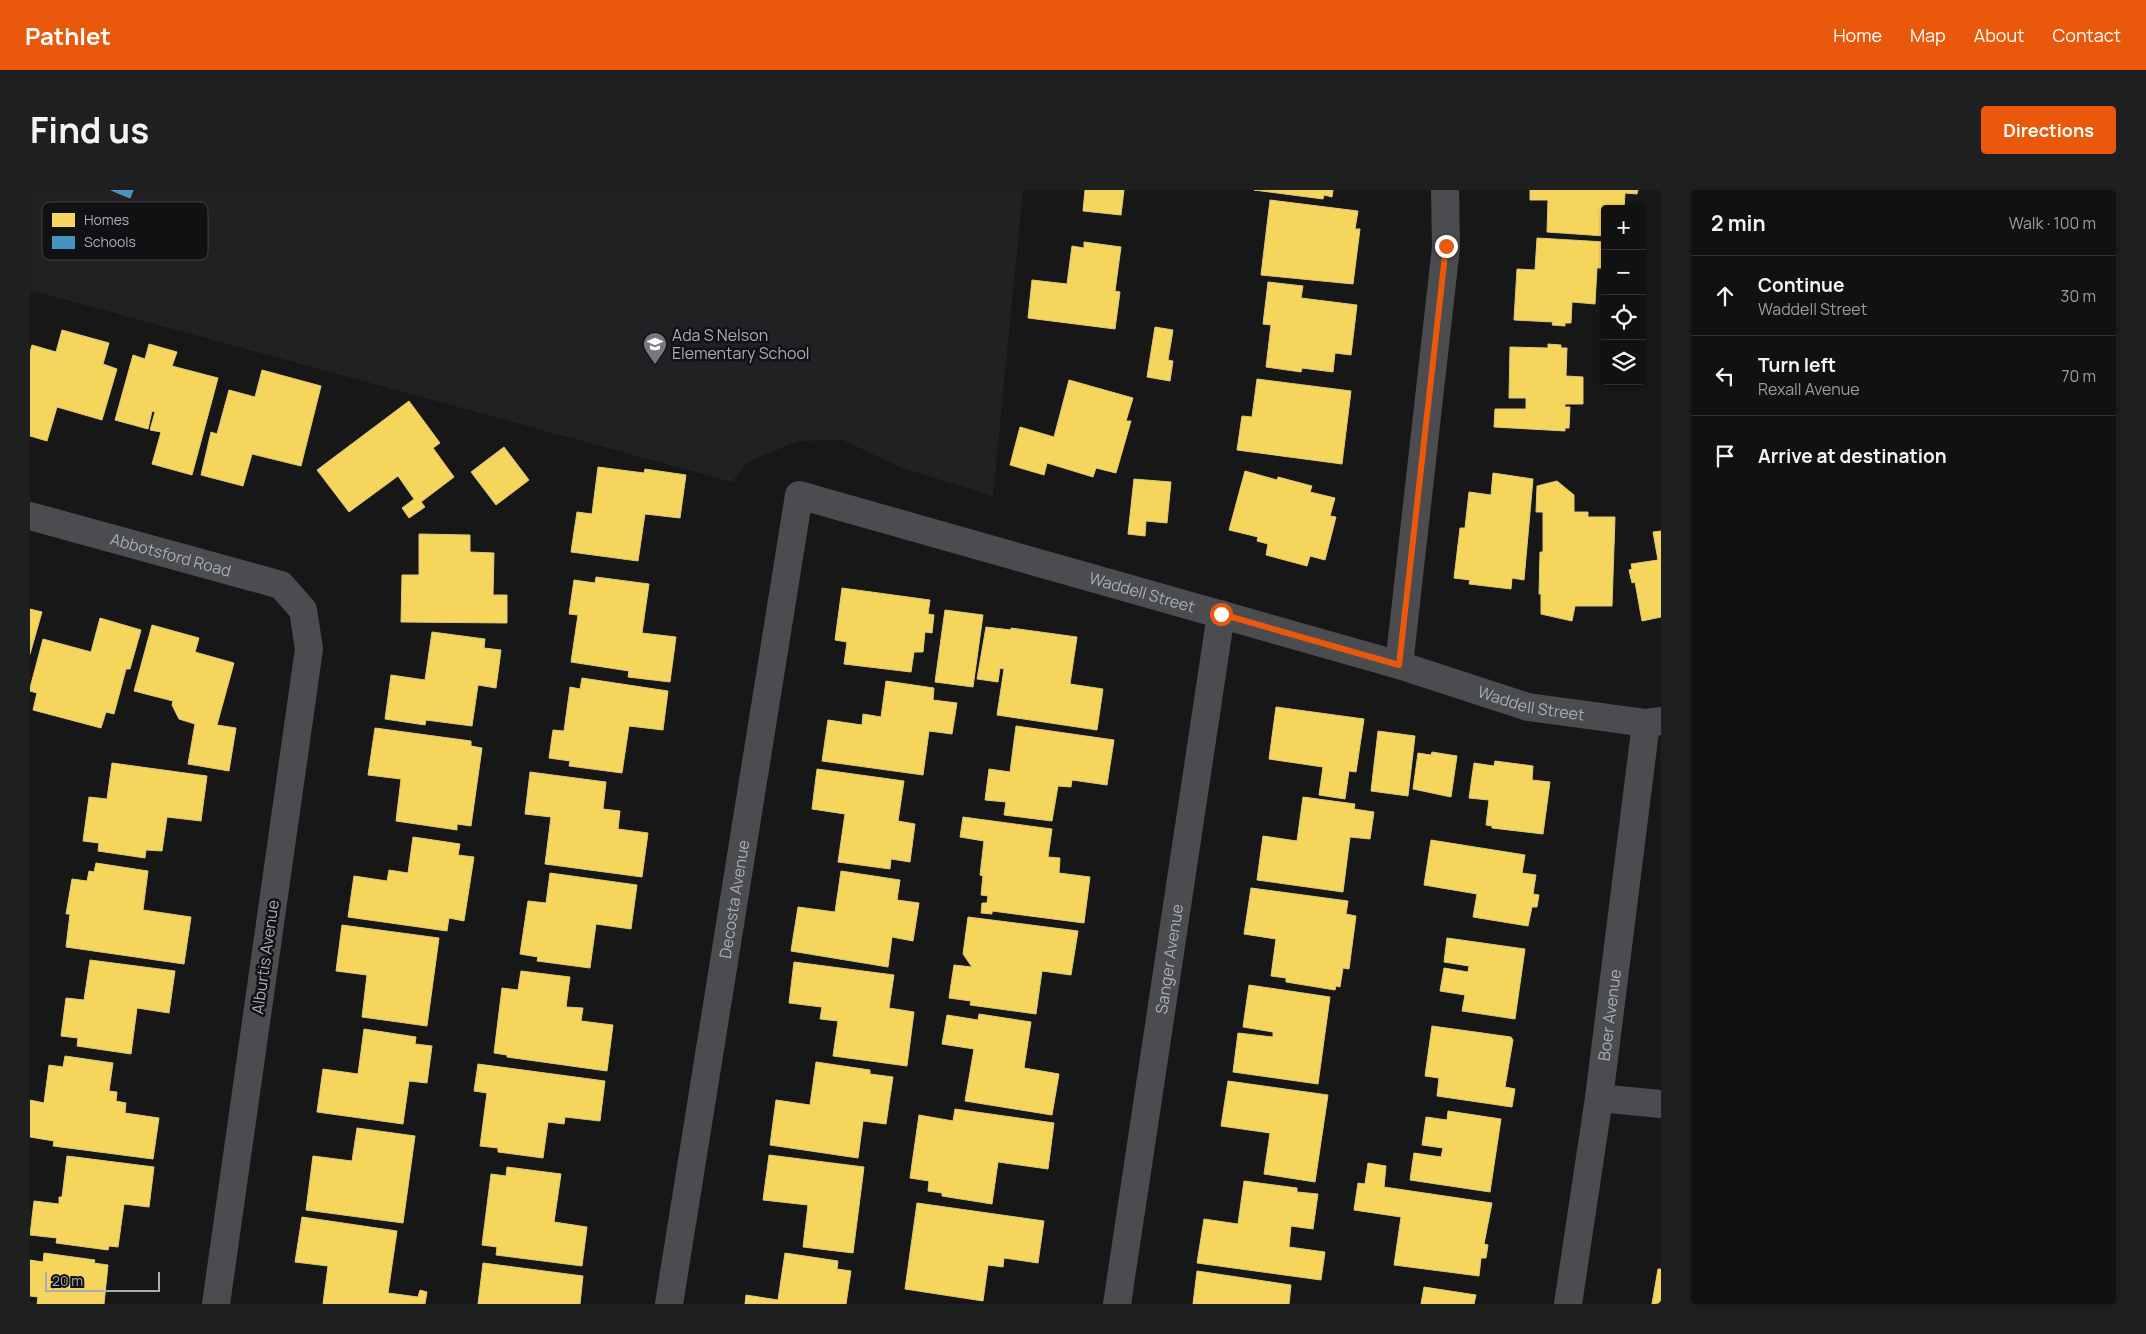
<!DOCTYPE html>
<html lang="en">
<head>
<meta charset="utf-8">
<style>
	:root { --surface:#111; --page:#1e1f1f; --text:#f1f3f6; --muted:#9c9d9f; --line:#303131; --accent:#ea580c }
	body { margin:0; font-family:Manrope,sans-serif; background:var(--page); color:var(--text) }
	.controls { position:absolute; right:15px; top:15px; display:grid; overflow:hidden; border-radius:5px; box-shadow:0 1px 4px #0004 }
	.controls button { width:45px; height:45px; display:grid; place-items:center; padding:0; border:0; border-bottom:1px solid var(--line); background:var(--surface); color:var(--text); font:25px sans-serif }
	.scale { position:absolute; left:15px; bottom:12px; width:115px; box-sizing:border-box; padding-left:5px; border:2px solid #a8adb8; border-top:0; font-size:14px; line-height:18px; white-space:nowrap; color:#a8adb8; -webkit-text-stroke:4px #111113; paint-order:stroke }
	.stop { position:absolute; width:15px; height:15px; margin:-11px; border:4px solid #ea580c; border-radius:50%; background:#fff }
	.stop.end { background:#ea580c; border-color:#fff; box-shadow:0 1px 5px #0008 }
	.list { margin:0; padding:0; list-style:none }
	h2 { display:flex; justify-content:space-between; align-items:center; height:65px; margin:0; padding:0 20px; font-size:21px }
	h2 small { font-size:16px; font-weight:400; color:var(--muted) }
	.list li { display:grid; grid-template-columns:32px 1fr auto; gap:15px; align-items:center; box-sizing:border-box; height:80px; padding:0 20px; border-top:1px solid var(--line) }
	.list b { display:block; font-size:19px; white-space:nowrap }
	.list p { margin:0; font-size:16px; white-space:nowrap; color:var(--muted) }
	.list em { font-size:16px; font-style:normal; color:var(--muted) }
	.icon { flex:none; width:28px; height:28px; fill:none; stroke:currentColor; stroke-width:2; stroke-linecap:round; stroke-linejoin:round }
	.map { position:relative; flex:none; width:1631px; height:1114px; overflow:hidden; border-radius:5px }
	header { display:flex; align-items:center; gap:30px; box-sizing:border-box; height:70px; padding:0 25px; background:var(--accent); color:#fff }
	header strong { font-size:24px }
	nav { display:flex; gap:28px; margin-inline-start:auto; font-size:18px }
	.intro { display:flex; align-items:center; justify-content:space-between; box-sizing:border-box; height:120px; padding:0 30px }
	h1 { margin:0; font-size:35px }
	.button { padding:12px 22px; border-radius:5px; background:var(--accent); color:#fff; font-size:18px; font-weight:700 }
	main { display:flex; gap:30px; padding:0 30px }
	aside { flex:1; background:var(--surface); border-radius:5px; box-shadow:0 1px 4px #0004 }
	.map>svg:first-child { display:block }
</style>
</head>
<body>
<header>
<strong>Pathlet</strong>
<nav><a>Home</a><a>Map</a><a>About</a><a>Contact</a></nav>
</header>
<div class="intro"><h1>Find us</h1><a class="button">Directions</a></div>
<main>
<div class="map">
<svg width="1631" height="1114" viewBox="0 0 1631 1114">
	<rect width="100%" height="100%" fill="#171717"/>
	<!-- built -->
	<path fill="#212123" d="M 0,0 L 993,0 L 963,306 L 872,278 L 813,250 L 768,251 L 718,272 L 702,292 L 0,100 Z"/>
	<!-- homes -->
	<path fill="#f6d55c" stroke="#dfc978" d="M 1055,0 L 1094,0 L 1091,25 L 1053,21 Z
		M 1224,0 L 1303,0 L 1302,7 L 1294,5 L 1293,9 Z
		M 1500,0 L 1608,0 L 1607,4 L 1595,3 L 1594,19 L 1575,19 L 1575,46 L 1517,42 L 1518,10 L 1500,10 Z
		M 1240,10 L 1328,21 L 1325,39 L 1330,39 L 1323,94 L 1231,85 Z
		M 1507,48 L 1575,52 L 1575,78 L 1567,78 L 1565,114 L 1542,112 L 1541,133 L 1535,133 L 1535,136 L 1522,135 L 1523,132 L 1484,130 L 1487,79 L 1505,80 Z
		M 1054,52 L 1091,57 L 1085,101 L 1090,102 L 1085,139 L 998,128 L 1002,90 L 1037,94 L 1042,56 L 1054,58 Z
		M 1238,92 L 1273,96 L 1271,108 L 1327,115 L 1321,165 L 1305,163 L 1303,182 L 1272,178 L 1271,182 L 1236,177 L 1241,135 L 1233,134 Z
		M 1125,137 L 1143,140 L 1138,170 L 1143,171 L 1140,191 L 1117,187 Z
		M 32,140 L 79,153 L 73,174 L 87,179 L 72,230 L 27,217 L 17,251 L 0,246 L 0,162 L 2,155 L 26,162 Z
		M 119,154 L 147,162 L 142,176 L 188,188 L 162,285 L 122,274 L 131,242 L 120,240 L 125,222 L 122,221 L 118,239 L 85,230 L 103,165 L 115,169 Z
		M 1518,154 L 1531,155 L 1531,158 L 1537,158 L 1536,186 L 1553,187 L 1553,214 L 1535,214 L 1535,217 L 1540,217 L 1539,238 L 1535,238 L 1535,241 L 1464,237 L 1465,219 L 1496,219 L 1496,208 L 1479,208 L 1480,157 L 1518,158 Z
		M 232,180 L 291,196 L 271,276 L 222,264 L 213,296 L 171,285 L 181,242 L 187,244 L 199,200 L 225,207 Z
		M 1227,189 L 1321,201 L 1312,274 L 1207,260 L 1212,226 L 1222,227 Z
		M 1039,190 L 1103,208 L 1096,231 L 1101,231 L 1086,283 L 1066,278 L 1063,287 L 1017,273 L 1014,285 L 980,275 L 990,237 L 1024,247 Z
		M 379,211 L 410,253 L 403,258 L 424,287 L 391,312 L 395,317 L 379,328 L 372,318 L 384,309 L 368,286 L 319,322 L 287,280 Z
		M 474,257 L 499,290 L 466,315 L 441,282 Z
		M 568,277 L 614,283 L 615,279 L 656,285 L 650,328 L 615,324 L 608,371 L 541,362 L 547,322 L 562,324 Z
		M 1215,281 L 1247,290 L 1248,287 L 1282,296 L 1280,302 L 1305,308 L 1300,326 L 1306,327 L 1295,370 L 1280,366 L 1277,376 L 1236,365 L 1238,354 L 1227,351 L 1228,347 L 1199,340 Z
		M 1463,283 L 1503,289 L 1494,390 L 1482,388 L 1481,399 L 1439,394 L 1440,390 L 1424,388 L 1430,338 L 1435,338 L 1439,302 L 1461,305 Z
		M 1104,289 L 1141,292 L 1137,333 L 1116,331 L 1115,346 L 1098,344 Z
		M 1527,291 L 1544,305 L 1544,322 L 1558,322 L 1558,327 L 1585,327 L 1582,416 L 1545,416 L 1542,431 L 1511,424 L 1511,404 L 1509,404 L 1510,362 L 1513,362 L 1513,322 L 1506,322 L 1507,296 Z
		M 1631,341 L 1631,427 L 1612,431 L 1605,392 L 1602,393 L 1599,380 L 1602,379 L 1601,374 L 1628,370 L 1623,342 Z
		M 389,344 L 440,345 L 440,362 L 464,363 L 463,405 L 477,405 L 477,433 L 371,432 L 372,385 L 389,385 Z
		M 566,387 L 619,394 L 612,443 L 646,447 L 640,492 L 598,487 L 599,481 L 541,472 L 548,425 L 539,424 L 544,390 L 565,393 Z
		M 812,398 L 900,410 L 898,424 L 904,425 L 902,443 L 895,442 L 893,462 L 884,462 L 881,482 L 814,474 L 817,452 L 805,450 Z
		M 0,419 L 12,422 L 0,464 Z
		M 915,420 L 953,425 L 943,497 L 905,492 Z
		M 70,428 L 111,440 L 100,479 L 96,479 L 84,524 L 76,522 L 71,538 L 3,520 L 7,503 L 0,501 L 0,498 L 13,449 L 61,462 Z
		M 122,435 L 169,448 L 165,462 L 204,473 L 187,535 L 206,538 L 199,581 L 158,574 L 165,534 L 149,529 L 142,515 L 143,511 L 104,501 Z
		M 956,437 L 981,440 L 981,438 L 1047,447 L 1040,494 L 1073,499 L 1067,540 L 967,525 L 974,479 L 970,478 L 968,492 L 947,489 Z
		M 402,442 L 455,449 L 454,458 L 471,460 L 466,498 L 448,495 L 442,536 L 396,530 L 395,535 L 355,529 L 361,485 L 395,490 Z
		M 552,488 L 638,501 L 633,540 L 599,536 L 592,583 L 539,576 L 540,571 L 519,568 L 523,540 L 534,541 L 540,497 L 550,499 Z
		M 856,491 L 904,498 L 903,510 L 927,513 L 922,544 L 899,541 L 893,585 L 792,571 L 798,530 L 832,535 L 833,524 L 851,527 Z
		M 1246,517 L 1334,529 L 1326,582 L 1319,581 L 1315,609 L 1289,605 L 1293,577 L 1239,569 Z
		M 986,536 L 1084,550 L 1077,595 L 1042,590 L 1041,597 L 1028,596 L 1022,631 L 974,625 L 976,612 L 955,610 L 959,579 L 980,582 Z
		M 345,538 L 441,551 L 441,556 L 452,558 L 441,636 L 427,634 L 427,640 L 366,631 L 371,589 L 338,585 Z
		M 1348,541 L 1385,546 L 1378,606 L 1341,601 Z
		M 1402,562 L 1427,566 L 1421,607 L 1383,599 L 1388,563 L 1401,565 Z
		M 1465,571 L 1503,576 L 1502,590 L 1520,592 L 1513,644 L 1462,638 L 1462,636 L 1456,635 L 1459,610 L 1439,608 L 1444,573 L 1464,576 Z
		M 82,573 L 177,586 L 171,631 L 137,627 L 132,661 L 116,660 L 115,668 L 68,661 L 69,653 L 53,651 L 59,607 L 77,609 Z
		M 787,579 L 874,591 L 868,631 L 885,634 L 880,672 L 861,669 L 860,679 L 808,672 L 815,624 L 782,619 Z
		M 500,582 L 576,592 L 573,619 L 590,621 L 588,639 L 618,643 L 612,687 L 515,674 L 521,627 L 495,624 Z
		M 1273,607 L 1325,614 L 1324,619 L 1344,622 L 1340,649 L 1320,647 L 1313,702 L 1227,690 L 1233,646 L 1267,651 Z
		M 933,627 L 1022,639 L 1018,667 L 1030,668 L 1029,683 L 1060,687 L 1054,733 L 962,721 L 962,724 L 951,723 L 952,713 L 957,713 L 958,706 L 951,705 L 953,686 L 950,685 L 954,651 L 930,647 Z
		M 383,647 L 430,654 L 428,665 L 444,667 L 434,731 L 419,728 L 417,741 L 318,727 L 324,686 L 357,691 L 359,680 L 378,683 Z
		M 1401,650 L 1495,665 L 1492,683 L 1506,685 L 1503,704 L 1509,705 L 1507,717 L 1502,717 L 1498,736 L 1443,727 L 1447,704 L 1394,695 Z
		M 66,673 L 118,681 L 113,720 L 161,727 L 154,774 L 36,757 L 40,724 L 36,724 L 42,689 L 57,691 L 59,681 L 64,682 Z
		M 811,681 L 870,690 L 867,710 L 889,713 L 883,751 L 862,747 L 858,777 L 761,761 L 768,717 L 805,722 Z
		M 520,683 L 607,695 L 601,739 L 566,734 L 560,778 L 507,771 L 508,767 L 490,764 L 498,711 L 516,713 Z
		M 1221,698 L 1318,711 L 1316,724 L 1326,726 L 1319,779 L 1313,778 L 1310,797 L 1306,796 L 1305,800 L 1256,792 L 1256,788 L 1241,786 L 1246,749 L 1214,744 Z
		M 938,727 L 1048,741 L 1041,785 L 1012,781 L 1006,824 L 940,815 L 941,811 L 919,808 L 924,775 L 942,777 L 933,764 Z
		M 312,735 L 409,748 L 397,836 L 332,827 L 337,785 L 306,781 Z
		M 1417,748 L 1495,759 L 1485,829 L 1432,821 L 1435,805 L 1410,801 L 1414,778 L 1438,782 L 1439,776 L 1414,772 Z
		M 60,770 L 145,781 L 139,823 L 107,818 L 101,864 L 47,856 L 48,848 L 31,846 L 36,808 L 54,810 Z
		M 764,772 L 864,785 L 859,818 L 884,822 L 877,876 L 803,866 L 808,831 L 790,829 L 792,817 L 759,813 Z
		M 491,781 L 540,787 L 536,817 L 553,818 L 551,831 L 583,835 L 577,881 L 477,867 L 477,865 L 464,863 L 472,798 L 488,800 Z
		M 1219,795 L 1300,807 L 1288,894 L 1203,882 L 1208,843 L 1243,847 L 1243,842 L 1213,837 Z
		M 949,824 L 1001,832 L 994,878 L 1029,884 L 1022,925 L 935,911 L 944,859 L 912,854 L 917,825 L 948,830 Z
		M 1402,836 L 1481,847 L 1483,850 L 1475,897 L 1485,899 L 1482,917 L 1407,906 L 1409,888 L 1395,886 Z
		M 334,839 L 386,847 L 385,854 L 402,856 L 397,893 L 379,891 L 373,934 L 287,922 L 293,879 L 328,884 Z
		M 35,866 L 83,873 L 79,901 L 87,902 L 86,911 L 96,913 L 95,923 L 129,928 L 123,969 L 23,956 L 24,951 L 0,947 L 0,910 L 14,913 L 19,875 L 33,877 Z
		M 786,872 L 840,880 L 840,884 L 863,887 L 856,934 L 833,931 L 828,968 L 740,955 L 746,910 L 780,915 Z
		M 448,874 L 575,891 L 570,931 L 535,927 L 534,934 L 518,932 L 513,968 L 468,962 L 468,958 L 450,956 L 457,903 L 444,901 Z
		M 1198,891 L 1298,905 L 1285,992 L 1234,984 L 1240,943 L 1191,936 Z
		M 925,919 L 1024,933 L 1018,979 L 968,972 L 962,1014 L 912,1006 L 912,1003 L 898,1001 L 899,991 L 880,988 L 889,925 L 923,931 Z
		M 1418,921 L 1471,929 L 1460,1002 L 1380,990 L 1384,963 L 1411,967 L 1413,958 L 1392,955 L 1396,927 L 1417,930 Z
		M 327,938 L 385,946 L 373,1033 L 276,1020 L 283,966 L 322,971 Z
		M 739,965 L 834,977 L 823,1063 L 773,1057 L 778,1015 L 733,1010 Z
		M 37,966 L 124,977 L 119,1017 L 94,1014 L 88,1057 L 79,1056 L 78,1060 L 26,1053 L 27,1048 L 0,1045 L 4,1011 L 29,1014 L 29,1007 L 32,1007 Z
		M 1338,973 L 1356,976 L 1354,997 L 1462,1013 L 1454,1054 L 1458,1055 L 1456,1068 L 1451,1068 L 1449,1086 L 1364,1075 L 1371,1027 L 1324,1020 L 1328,993 L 1335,994 Z
		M 477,977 L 531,984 L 524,1032 L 557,1037 L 552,1076 L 466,1065 L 467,1057 L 452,1055 L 461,984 L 476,986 Z
		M 1214,991 L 1267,998 L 1267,1002 L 1288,1004 L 1283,1039 L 1261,1036 L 1259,1057 L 1295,1062 L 1291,1090 L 1167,1073 L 1174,1029 L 1208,1034 Z
		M 887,1013 L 1014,1031 L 1008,1073 L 974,1068 L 973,1077 L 958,1075 L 953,1111 L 875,1099 Z
		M 272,1027 L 367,1041 L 358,1103 L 388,1107 L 390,1100 L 397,1102 L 395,1114 L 293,1114 L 298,1076 L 265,1072 Z
		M 14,1063 L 65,1070 L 64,1073 L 78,1075 L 74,1114 L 7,1114 L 8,1107 L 0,1106 L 0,1070 L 13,1072 Z
		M 755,1063 L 808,1071 L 807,1079 L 821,1081 L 816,1114 L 715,1114 L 716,1105 L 748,1110 Z
		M 453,1073 L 553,1086 L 550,1114 L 448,1114 Z
		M 1628,1079 L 1631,1079 L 1631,1114 L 1622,1114 Z
		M 1167,1081 L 1261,1095 L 1259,1114 L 1163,1114 Z
		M 1394,1097 L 1446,1105 L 1444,1114 L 1391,1114 Z"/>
	<!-- schools -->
	<path fill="#4393c3" stroke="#619bc0" d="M 81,0 L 103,0 L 100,8 Z"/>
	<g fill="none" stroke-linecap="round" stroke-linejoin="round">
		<!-- street -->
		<g stroke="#4b4c50" stroke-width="28">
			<path id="s1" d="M 0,326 L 251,395 L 273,420 L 279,459 L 186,1114"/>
			<path d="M 1369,475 L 1416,57 L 1415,0"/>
			<path d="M 1569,908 L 1631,914"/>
			<path id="s2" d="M 639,1114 L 769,305 L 1369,475 L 1498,517 L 1616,533 L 1631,531"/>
			<path id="s3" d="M 1087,1114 L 1191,424"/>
			<path id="s4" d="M 1538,1114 L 1569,908 L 1616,533"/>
		</g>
	</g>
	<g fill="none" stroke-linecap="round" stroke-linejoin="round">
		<!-- route -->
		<path stroke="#ea580c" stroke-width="6" d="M 1191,424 L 1369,475 L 1416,56"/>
	</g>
	<!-- icons -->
	<defs>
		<g id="school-pin" transform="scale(1.25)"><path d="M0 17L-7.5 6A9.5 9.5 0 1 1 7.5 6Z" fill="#757880" stroke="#111113"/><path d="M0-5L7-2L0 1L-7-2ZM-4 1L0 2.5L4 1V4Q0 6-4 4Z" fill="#fff"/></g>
	</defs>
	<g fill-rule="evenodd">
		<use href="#school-pin" x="625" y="154"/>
	</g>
	<g text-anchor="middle" stroke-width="5" stroke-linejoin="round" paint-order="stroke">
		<!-- poi labels -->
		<g font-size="16" fill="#a8adb8" stroke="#111113" text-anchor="start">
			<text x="642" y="151">Ada S Nelson<tspan x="642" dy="18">Elementary School</tspan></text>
		</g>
		<!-- street labels -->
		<g font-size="16" fill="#a8adb8" stroke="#111113">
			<text dy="6" stroke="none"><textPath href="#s1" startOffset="146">Abbotsford Road</textPath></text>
			<text dy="6" stroke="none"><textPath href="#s2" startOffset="1176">Waddell Street</textPath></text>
			<text dy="6" stroke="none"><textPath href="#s2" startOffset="1581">Waddell Street</textPath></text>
			<text dy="6" stroke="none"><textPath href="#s2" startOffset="410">Decosta Avenue</textPath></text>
			<text transform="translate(235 767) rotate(-82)" y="6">Alburtis Avenue</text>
			<text dy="6" stroke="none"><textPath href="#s3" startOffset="349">Sanger Avenue</textPath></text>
			<text dy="6" stroke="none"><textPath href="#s4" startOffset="292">Boer Avenue</textPath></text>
		</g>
	</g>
	<!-- legend -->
	<rect x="12" y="12" width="166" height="58" rx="8" fill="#111113" stroke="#3e4045" stroke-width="1"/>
	<rect x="22" y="23" width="23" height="14" fill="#f6d55c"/>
	<rect x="22" y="46" width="23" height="13" fill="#4393c3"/>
	<g font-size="14" fill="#a8adb8">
		<text x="54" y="35">Homes</text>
		<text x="54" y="57">Schools</text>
	</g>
</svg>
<div class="controls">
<button>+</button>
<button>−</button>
<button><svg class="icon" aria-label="locate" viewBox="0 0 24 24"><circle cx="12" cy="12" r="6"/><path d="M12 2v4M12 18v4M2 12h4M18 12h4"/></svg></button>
<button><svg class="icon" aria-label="layers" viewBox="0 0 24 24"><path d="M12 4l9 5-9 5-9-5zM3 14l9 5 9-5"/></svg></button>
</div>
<div class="scale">20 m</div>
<div class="stop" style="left:1191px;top:424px"></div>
<div class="stop end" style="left:1416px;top:56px"></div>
</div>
<aside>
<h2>2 min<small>Walk · 100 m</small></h2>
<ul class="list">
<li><svg class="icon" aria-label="ahead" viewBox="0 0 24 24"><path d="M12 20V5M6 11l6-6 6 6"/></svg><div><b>Continue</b><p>Waddell Street</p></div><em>30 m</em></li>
<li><svg class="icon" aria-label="left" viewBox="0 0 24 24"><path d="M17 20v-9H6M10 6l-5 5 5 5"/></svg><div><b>Turn left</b><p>Rexall Avenue</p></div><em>70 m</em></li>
<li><svg class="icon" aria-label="arrive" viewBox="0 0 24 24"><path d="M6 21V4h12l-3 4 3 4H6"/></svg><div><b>Arrive at destination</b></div></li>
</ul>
</aside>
</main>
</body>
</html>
